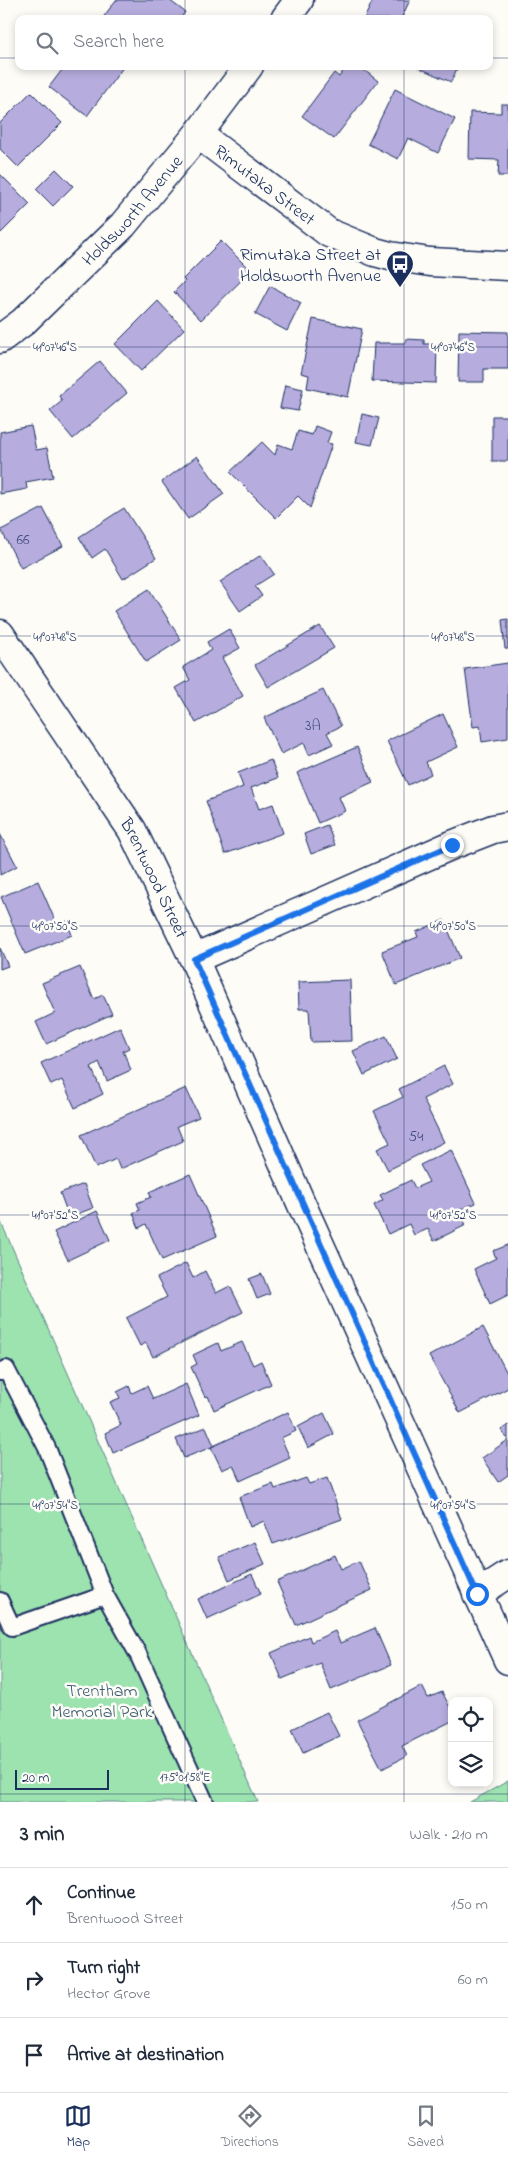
<!DOCTYPE html>
<html lang="en">
<head>
<meta charset="utf-8">
<style>
	:root { --surface:#fff; --page:#f6f6f7; --text:#1f2937; --muted:#747a83; --line:#e0e1e3; --accent:#1b2f5e }
	body { margin:0; font-family:"Indie Flower",sans-serif; background:var(--page); color:var(--text) }
	.controls { position:absolute; right:15px; bottom:15px; display:grid; overflow:hidden; border-radius:10px; box-shadow:0 2px 8px #0003 }
	.controls button { width:45px; height:45px; display:grid; place-items:center; padding:0; border:0; border-bottom:1px solid var(--line); background:var(--surface); color:var(--text); font:25px sans-serif }
	.scale { position:absolute; left:15px; bottom:12px; width:94px; box-sizing:border-box; padding-left:5px; border:2px solid #1b2f5e; border-top:0; font-size:14px; line-height:18px; white-space:nowrap; color:#1b2f5e; -webkit-text-stroke:4px #fdfcf7; paint-order:stroke }
	.stop { position:absolute; width:15px; height:15px; margin:-11px; border:4px solid #1a73e8; border-radius:50%; background:#fff }
	.stop.end { background:#1a73e8; border-color:#fff; box-shadow:0 1px 5px #0008 }
	.list { margin:0; padding:0; list-style:none }
	h2 { display:flex; justify-content:space-between; align-items:center; height:65px; margin:0; padding:0 20px; font-size:21px }
	h2 small { font-size:16px; font-weight:400; color:var(--muted) }
	.list li { display:grid; grid-template-columns:32px 1fr auto; gap:15px; align-items:center; box-sizing:border-box; height:75px; padding:0 20px; border-top:1px solid var(--line) }
	.list b { display:block; font-size:19px; white-space:nowrap }
	.list p { margin:0; font-size:16px; white-space:nowrap; color:var(--muted) }
	.list em { font-size:16px; font-style:normal; color:var(--muted) }
	.icon { flex:none; width:28px; height:28px; fill:none; stroke:currentColor; stroke-width:2; stroke-linecap:round; stroke-linejoin:round }
	.map { position:relative; flex:none; width:508px; height:1802px; overflow:hidden }
	.search { position:absolute; background:var(--surface); box-shadow:0 2px 8px #0003; left:15px; right:15px; top:15px; height:55px; display:flex; align-items:center; gap:12px; box-sizing:border-box; padding:0 18px; border-radius:10px; color:var(--muted); font-size:19px }
	.sheet { height:290px; background:var(--surface) }
	nav { display:flex; justify-content:space-around; align-items:center; box-sizing:border-box; height:70px; border-top:1px solid var(--line); background:var(--surface); font-size:14px; color:var(--muted) }
	nav a { display:grid; justify-items:center; gap:2px }
	nav .on { color:var(--accent) }
	.map>svg:first-child { display:block }
</style>
</head>
<body>
<div class="map">
<svg width="508" height="1802" viewBox="0 0 508 1802">
	<rect width="100%" height="100%" fill="#fdfcf7"/>
	<filter id="ink" filterUnits="userSpaceOnUse"><feTurbulence type="fractalNoise" baseFrequency=".02" numOctaves="2"/><feDisplacementMap in="SourceGraphic" scale="10" xChannelSelector="R" yChannelSelector="G"/><feConvolveMatrix kernelMatrix="1 2 1 2 8 2 1 2 1" color-interpolation-filters="sRGB"/></filter>
	<g filter="url(#ink)">
		<!-- green -->
		<path fill="#9de3b0" stroke="#5c8987" d="M 0,1220 L 258,1802 L 0,1802 Z
			M 508,1781 L 508,1802 L 470,1802 Z"/>
		<!-- building -->
		<path fill="#b6adde" stroke="#1b2f5e" d="M 116,0 L 169,0 L 185,12 L 180,19 L 102,19 Z
			M 373,0 L 410,0 L 401,19 L 364,19 Z
			M 65,66 L 124,66 L 87,116 L 49,87 Z
			M 347,66 L 359,66 L 378,81 L 334,139 L 302,116 L 334,73 L 339,77 Z
			M 415,66 L 458,66 L 451,82 Z
			M 395,89 L 455,119 L 438,153 L 408,138 L 398,159 L 368,144 Z
			M 31,92 L 62,123 L 18,167 L 0,149 L 0,123 Z
			M 501,104 L 508,104 L 508,176 L 498,176 L 499,160 L 469,159 L 470,112 L 501,113 Z
			M 56,169 L 73,186 L 53,206 L 36,189 Z
			M 0,174 L 30,204 L 1,233 L 0,232 Z
			M 221,241 L 251,271 L 201,320 L 174,292 L 185,281 L 183,279 Z
			M 270,286 L 301,303 L 287,331 L 255,314 Z
			M 158,301 L 184,329 L 141,371 L 115,344 Z
			M 313,319 L 362,329 L 348,397 L 307,388 L 309,375 L 301,373 Z
			M 459,331 L 508,332 L 508,369 L 484,369 L 484,382 L 458,382 Z
			M 406,339 L 424,340 L 424,344 L 437,344 L 436,383 L 372,381 L 374,343 L 406,343 Z
			M 100,361 L 127,393 L 73,439 L 50,411 L 62,401 L 59,396 Z
			M 285,385 L 303,389 L 298,411 L 280,408 Z
			M 362,414 L 379,418 L 372,445 L 356,442 Z
			M 492,416 L 508,416 L 508,461 L 492,461 Z
			M 31,426 L 36,450 L 47,448 L 53,477 L 26,482 L 27,489 L 0,494 L 0,432 Z
			M 315,426 L 331,432 L 327,443 L 332,444 L 310,508 L 298,496 L 276,518 L 230,472 L 262,442 L 275,455 L 278,444 L 292,449 L 298,431 L 312,435 Z
			M 197,456 L 224,494 L 188,519 L 162,482 Z
			M 43,508 L 63,546 L 21,568 L 1,530 Z
			M 124,508 L 156,558 L 123,579 L 105,549 L 92,558 L 79,537 Z
			M 261,555 L 274,574 L 255,586 L 262,596 L 240,611 L 220,582 Z
			M 149,589 L 181,640 L 146,662 L 114,611 Z
			M 508,619 L 508,649 L 505,649 L 502,620 Z
			M 320,626 L 334,648 L 268,687 L 255,665 Z
			M 229,629 L 240,648 L 222,658 L 243,696 L 196,723 L 176,688 L 190,680 L 183,667 L 211,650 L 207,642 Z
			M 508,663 L 508,738 L 482,742 L 480,726 L 473,727 L 465,669 Z
			M 323,690 L 341,726 L 327,733 L 333,744 L 309,755 L 304,743 L 281,754 L 264,718 Z
			M 443,714 L 458,747 L 426,762 L 431,774 L 408,785 L 387,741 Z
			M 357,747 L 373,782 L 339,797 L 345,811 L 318,823 L 297,773 Z
			M 271,760 L 278,778 L 251,788 L 259,809 L 273,804 L 283,833 L 225,854 L 206,801 L 243,787 L 238,773 Z
			M 327,825 L 335,845 L 311,854 L 304,834 Z
			M 0,834 L 17,866 L 0,875 Z
			M 38,881 L 57,925 L 67,921 L 72,935 L 25,954 L 1,897 Z
			M 444,920 L 460,958 L 396,985 L 382,951 L 418,937 L 416,932 Z
			M 0,948 L 8,966 L 0,969 Z
			M 80,967 L 94,999 L 103,995 L 112,1014 L 46,1044 L 36,1022 L 55,1013 L 42,983 Z
			M 350,980 L 352,1041 L 311,1042 L 309,1009 L 299,1009 L 298,982 Z
			M 120,1027 L 129,1048 L 123,1051 L 131,1070 L 107,1081 L 99,1062 L 91,1067 L 103,1094 L 75,1108 L 62,1080 L 51,1085 L 41,1063 Z
			M 386,1036 L 397,1059 L 364,1075 L 353,1051 Z
			M 444,1066 L 453,1084 L 423,1099 L 444,1142 L 388,1170 L 377,1149 L 390,1143 L 374,1111 L 403,1097 L 399,1089 Z
			M 186,1088 L 199,1117 L 177,1126 L 183,1141 L 120,1169 L 116,1159 L 96,1168 L 81,1135 Z
			M 451,1150 L 476,1203 L 459,1210 L 466,1225 L 434,1241 L 428,1229 L 414,1235 L 409,1224 L 388,1234 L 374,1205 L 383,1200 L 380,1195 L 411,1180 L 415,1188 L 429,1182 L 420,1165 Z
			M 190,1174 L 217,1236 L 162,1260 L 146,1224 L 139,1228 L 133,1213 L 140,1210 L 137,1203 L 151,1197 L 149,1192 Z
			M 84,1184 L 93,1208 L 69,1217 L 60,1193 Z
			M 97,1211 L 110,1240 L 68,1260 L 54,1232 Z
			M 508,1245 L 508,1295 L 490,1304 L 474,1269 L 496,1258 L 493,1251 Z
			M 186,1263 L 193,1278 L 205,1271 L 216,1293 L 230,1286 L 243,1312 L 153,1357 L 146,1343 L 140,1346 L 126,1318 L 167,1297 L 157,1278 Z
			M 262,1274 L 270,1294 L 257,1299 L 249,1279 Z
			M 483,1327 L 508,1375 L 508,1388 L 460,1413 L 429,1356 Z
			M 242,1342 L 253,1365 L 261,1361 L 271,1384 L 214,1410 L 208,1396 L 205,1397 L 191,1367 L 197,1364 L 193,1355 L 218,1343 L 221,1351 Z
			M 186,1384 L 199,1415 L 113,1453 L 105,1433 L 121,1425 L 110,1402 L 120,1398 L 117,1392 L 129,1386 L 132,1393 L 147,1386 L 153,1399 Z
			M 288,1412 L 296,1431 L 281,1438 L 290,1458 L 240,1481 L 233,1465 L 222,1470 L 211,1447 Z
			M 324,1413 L 334,1434 L 308,1448 L 298,1427 Z
			M 508,1425 L 508,1475 L 498,1482 L 482,1458 L 508,1440 L 501,1430 Z
			M 206,1427 L 214,1446 L 184,1458 L 176,1439 Z
			M 306,1478 L 309,1484 L 327,1478 L 342,1519 L 273,1544 L 264,1521 L 250,1527 L 239,1497 L 273,1484 L 275,1489 Z
			M 255,1542 L 265,1564 L 229,1580 L 219,1557 Z
			M 335,1555 L 341,1569 L 359,1561 L 372,1590 L 296,1625 L 277,1582 Z
			M 252,1574 L 261,1594 L 207,1619 L 198,1599 Z
			M 375,1628 L 391,1665 L 331,1690 L 320,1663 L 282,1679 L 271,1653 L 309,1636 L 311,1642 L 335,1631 L 340,1643 Z
			M 422,1686 L 428,1698 L 442,1692 L 452,1711 L 452,1721 L 402,1746 L 407,1756 L 382,1769 L 357,1720 Z
			M 327,1712 L 339,1736 L 303,1753 L 292,1729 Z"/>
		<g fill="none" stroke-linecap="round" stroke-linejoin="round">
			<!-- lane casing -->
			<g stroke="#1b2f5e" stroke-width="20">
				<path id="lane" d="M 0,1372 L 6,1369 L 47,1448 L 105,1595 L 12,1627 L 0,1601
					M 105,1595 L 138,1654 L 205,1802"/>
			</g>
			<!-- street casing -->
			<g stroke="#1b2f5e" stroke-width="31">
				<g id="street">
					<path d="M 285,19 L 299,0"/>
					<path id="s1" d="M 198,134 L 329,233 L 375,252 L 390,256 L 430,262 L 508,266"/>
					<path id="s2" d="M 0,339 L 23,322 L 123,225 L 198,134 L 249,66"/>
					<path id="s3" d="M 0,634 L 132,830 L 194,959 L 301,1203 L 508,1660"/>
					<path d="M 194,959 L 452,845 L 493,829 L 508,826"/>
					<path d="M 477,1594 L 508,1574"/>
				</g>
			</g>
			<!-- lane -->
			<use href="#lane" stroke="#fdfcf7" stroke-width="16"/>
			<!-- street -->
			<use href="#street" stroke="#fdfcf7" stroke-width="28"/>
		</g>
	</g>
	<g fill="none" stroke-linecap="round" stroke-linejoin="round" filter="url(#ink)">
		<!-- route -->
		<path stroke="#1a73e8" stroke-width="6" d="M 452,845 L 194,959 L 477,1594"/>
	</g>
	<!-- ticks -->
	<path fill="none" stroke="#1b2f5e" stroke-width="1" stroke-opacity="0.45" d="M 185,0 L 185,19M 404,0 L 404,19M 0,58 L 19,58M 489,58 L 508,58M 185,66 L 185,1802M 404,66 L 404,1802M 0,347 L 508,347M 0,636 L 508,636M 0,926 L 508,926M 0,1215 L 508,1215M 0,1504 L 508,1504M 0,1794 L 508,1794"/>
	<!-- icons -->
	<defs>
		<g id="bus-pin" transform="scale(1.4375)"><path d="M0 17L-7.5 6A9.5 9.5 0 1 1 7.5 6Z" fill="#1b2f5e" stroke="#fdfcf7"/><path d="M-5-6H5V4H4V6H2V4H-2V6H-4V4H-5ZM-3.5-4V0h7V-4ZM-3.5 1.2v1.5H-2V1.2ZM2 1.2v1.5H3.5V1.2Z" fill="#fff"/></g>
	</defs>
	<g fill-rule="evenodd">
		<use href="#bus-pin" x="400" y="264"/>
	</g>
	<g text-anchor="middle" stroke-width="5" stroke-linejoin="round" paint-order="stroke">
		<!-- number labels -->
		<g font-size="15" fill="#424e7e">
			<text x="23" y="544">66</text>
			<text x="313" y="730">3A</text>
			<text x="416" y="1141">54</text>
		</g>
		<!-- street labels -->
		<g font-size="18" fill="#1b2f5e" stroke="#fdfcf7">
			<text dy="6" stroke="none"><textPath href="#s1" startOffset="84">Rimutaka Street</textPath></text>
			<text dy="6" stroke="none"><textPath href="#s2" startOffset="185">Holdsworth Avenue</textPath></text>
			<text dy="6" stroke="none"><textPath href="#s3" startOffset="289">Brentwood Street</textPath></text>
		</g>
		<!-- poi labels -->
		<g font-size="18" fill="#1b2f5e" stroke="#fdfcf7" text-anchor="end">
			<text x="381" y="260">Rimutaka Street at<tspan x="381" dy="21">Holdsworth Avenue</tspan></text>
		</g>
		<!-- park labels -->
		<g font-size="18" fill="#3c5c72" stroke="#fdfcf7">
			<text x="102" y="1696">Trentham<tspan x="102" dy="21">Memorial Park</tspan></text>
		</g>
	</g>
	<g font-size="12" text-anchor="middle" fill="#1b2f5e" stroke="#fdfcf7" stroke-width="5" stroke-linejoin="round" paint-order="stroke">
		<text x="55" y="351">41°07'46"S</text>
		<text x="453" y="351">41°07'46"S</text>
		<text x="55" y="641">41°07'48"S</text>
		<text x="453" y="641">41°07'48"S</text>
		<text x="55" y="930">41°07'50"S</text>
		<text x="453" y="930">41°07'50"S</text>
		<text x="55" y="1219">41°07'52"S</text>
		<text x="453" y="1219">41°07'52"S</text>
		<text x="55" y="1509">41°07'54"S</text>
		<text x="453" y="1509">41°07'54"S</text>
		<text x="185" y="1781">175°01'58"E</text>
	</g>
</svg>
<div class="controls">
<button><svg class="icon" aria-label="locate" viewBox="0 0 24 24"><circle cx="12" cy="12" r="6"/><path d="M12 2v4M12 18v4M2 12h4M18 12h4"/></svg></button>
<button><svg class="icon" aria-label="layers" viewBox="0 0 24 24"><path d="M12 4l9 5-9 5-9-5zM3 14l9 5 9-5"/></svg></button>
</div>
<div class="scale">20 m</div>
<div class="stop" style="left:477px;top:1594px"></div>
<div class="stop end" style="left:452px;top:845px"></div>
<div class="search"><svg class="icon" aria-label="search" viewBox="0 0 24 24"><circle cx="10" cy="10" r="6"/><path d="M15 15l6 6"/></svg>Search here</div>
</div>
<section class="sheet">
<h2>3 min<small>Walk · 210 m</small></h2>
<ul class="list">
<li><svg class="icon" aria-label="ahead" viewBox="0 0 24 24"><path d="M12 20V5M6 11l6-6 6 6"/></svg><div><b>Continue</b><p>Brentwood Street</p></div><em>150 m</em></li>
<li><svg class="icon" aria-label="right" viewBox="0 0 24 24"><path d="M7 20v-9h11M14 6l5 5-5 5"/></svg><div><b>Turn right</b><p>Hector Grove</p></div><em>60 m</em></li>
<li><svg class="icon" aria-label="arrive" viewBox="0 0 24 24"><path d="M6 21V4h12l-3 4 3 4H6"/></svg><div><b>Arrive at destination</b></div></li>
</ul>
</section>
<nav>
<a class="on"><svg class="icon" aria-label="map" viewBox="0 0 24 24"><path d="M3 6l6-2 6 2 6-2v14l-6 2-6-2-6 2zM9 4v14M15 6v14"/></svg>Map</a>
<a><svg class="icon" aria-label="directions" viewBox="0 0 24 24"><path d="M12 3l9 9-9 9-9-9zM9 14v-3h6M13 9l2 2-2 2"/></svg>Directions</a>
<a><svg class="icon" aria-label="saved" viewBox="0 0 24 24"><path d="M7 4h10v16l-5-4-5 4z"/></svg>Saved</a>
</nav>
</body>
</html>
